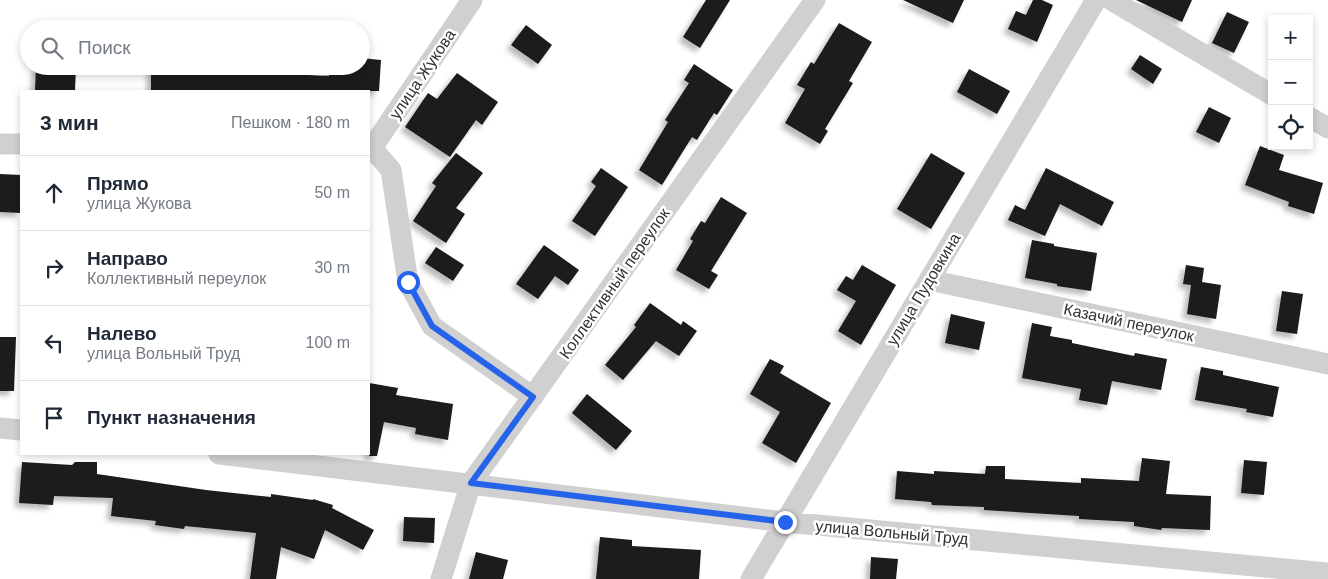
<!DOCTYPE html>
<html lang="ru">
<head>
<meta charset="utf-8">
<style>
	:root { --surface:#fff; --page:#f2f2f3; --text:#1f2937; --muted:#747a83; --line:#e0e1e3 }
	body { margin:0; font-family:Arial,sans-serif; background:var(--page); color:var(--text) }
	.controls { position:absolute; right:15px; top:15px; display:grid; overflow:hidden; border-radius:0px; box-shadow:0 2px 8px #0003 }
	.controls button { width:45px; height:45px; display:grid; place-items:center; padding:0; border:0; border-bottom:1px solid var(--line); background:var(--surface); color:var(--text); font:25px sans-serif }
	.stop { position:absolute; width:15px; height:15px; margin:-11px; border:4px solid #2563eb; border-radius:50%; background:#fff }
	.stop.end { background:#2563eb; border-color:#fff; box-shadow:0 1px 5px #0008 }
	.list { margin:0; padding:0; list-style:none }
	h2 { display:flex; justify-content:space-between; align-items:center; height:65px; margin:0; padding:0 20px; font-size:21px }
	h2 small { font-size:16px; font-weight:400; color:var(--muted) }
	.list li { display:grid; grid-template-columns:32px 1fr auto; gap:15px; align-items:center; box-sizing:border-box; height:75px; padding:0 20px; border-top:1px solid var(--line) }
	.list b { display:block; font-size:19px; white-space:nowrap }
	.list p { margin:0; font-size:16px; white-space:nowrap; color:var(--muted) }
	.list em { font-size:16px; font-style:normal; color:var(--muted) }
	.icon { flex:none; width:28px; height:28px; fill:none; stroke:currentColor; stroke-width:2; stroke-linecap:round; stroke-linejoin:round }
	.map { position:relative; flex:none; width:1328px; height:579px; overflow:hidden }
	.search { position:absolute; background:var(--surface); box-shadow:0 2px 8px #0003; left:20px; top:20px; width:350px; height:55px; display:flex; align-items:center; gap:12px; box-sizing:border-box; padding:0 18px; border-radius:28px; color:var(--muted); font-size:19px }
	.panel { position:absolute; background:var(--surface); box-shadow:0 2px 8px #0003; left:20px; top:90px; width:350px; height:365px; border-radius:0px }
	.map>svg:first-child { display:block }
</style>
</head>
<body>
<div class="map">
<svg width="1328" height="579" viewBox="0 0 1328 579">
	<defs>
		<filter id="shadow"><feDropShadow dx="-4.5" dy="4.5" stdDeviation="2.5" flood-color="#0004"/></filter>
	</defs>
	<rect width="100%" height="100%" fill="#fff"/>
	<!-- building -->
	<path fill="#1a1a1a" filter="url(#shadow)" d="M 706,0 L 730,0 L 700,48 L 683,37 Z
		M 903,0 L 964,0 L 953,23 Z
		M 1033,0 L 1042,0 L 1053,5 L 1037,42 L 1008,29 L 1016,11 L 1026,15 Z
		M 1136,0 L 1192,0 L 1182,22 Z
		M 1227,12 L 1249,22 L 1234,53 L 1212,43 Z
		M 839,23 L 872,42 L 849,81 L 853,83 L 825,129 L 828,131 L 820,144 L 785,123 L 805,89 L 797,85 L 811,62 L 814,64 Z
		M 526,25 L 552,45 L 538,64 L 511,45 Z
		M 1140,55 L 1162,69 L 1153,84 L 1131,69 Z
		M 361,58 L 381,60 L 379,91 L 151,91 L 151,66 L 176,66 L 176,69 L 329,76 L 330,66 L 361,66 Z
		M 694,64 L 733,90 L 717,115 L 714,113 L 697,140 L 692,137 L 662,185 L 639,170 L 668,122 L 665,120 L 689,83 L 684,80 Z
		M 36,66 L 76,66 L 75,91 L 35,91 Z
		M 969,69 L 1010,91 L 997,114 L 957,92 Z
		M 457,73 L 498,102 L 482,125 L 476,120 L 450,157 L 405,127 L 428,93 L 437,99 Z
		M 1209,107 L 1231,118 L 1219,143 L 1196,132 Z
		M 1260,146 L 1284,155 L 1279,170 L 1323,183 L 1314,214 L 1288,206 L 1289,202 L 1245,185 Z
		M 456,153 L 483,173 L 456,208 L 465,214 L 446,243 L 413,221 L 436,186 L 432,183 Z
		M 931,153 L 965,173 L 931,229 L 897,209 Z
		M 601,168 L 628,187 L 595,236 L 572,221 L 596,186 L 591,182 Z
		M 1046,168 L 1114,202 L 1102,226 L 1060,204 L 1045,236 L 1008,220 L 1015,205 L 1025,210 Z
		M 0,174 L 21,175 L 21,213 L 0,212 Z
		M 721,197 L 747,213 L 711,271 L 718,275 L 709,289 L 676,270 L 693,241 L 690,239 L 701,221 L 705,223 Z
		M 1032,240 L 1054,244 L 1054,246 L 1097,253 L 1091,291 L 1057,286 L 1057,284 L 1025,278 Z
		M 544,245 L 579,270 L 568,285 L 555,276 L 538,299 L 516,284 Z
		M 436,247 L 464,265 L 453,281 L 425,263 Z
		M 862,265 L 896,285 L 861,345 L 838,331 L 856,301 L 837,290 L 846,276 L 853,280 Z
		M 1186,265 L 1204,268 L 1202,282 L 1221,285 L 1216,319 L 1187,314 L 1191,285 L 1183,284 Z
		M 1282,291 L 1303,294 L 1297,334 L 1276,331 Z
		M 650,303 L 681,325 L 683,321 L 697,331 L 679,356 L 656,341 L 623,380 L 605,365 L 636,327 L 634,325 Z
		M 951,314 L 985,322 L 979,350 L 945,343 Z
		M 1032,323 L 1052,327 L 1050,336 L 1072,340 L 1072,343 L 1134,356 L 1135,353 L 1167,359 L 1161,390 L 1112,381 L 1107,405 L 1079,400 L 1081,389 L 1022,378 Z
		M 0,337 L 16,337 L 14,391 L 0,391 Z
		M 770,359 L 784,366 L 780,373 L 831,403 L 796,463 L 762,443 L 780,412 L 750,394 Z
		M 1201,367 L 1223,371 L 1223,375 L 1279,387 L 1273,417 L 1246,412 L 1247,409 L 1195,400 Z
		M 369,383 L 398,388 L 396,395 L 453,404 L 448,440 L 415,434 L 416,428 L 384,422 L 377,456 L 369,456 Z
		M 587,394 L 632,431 L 616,450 L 572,413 Z
		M 1142,458 L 1170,461 L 1166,494 L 1211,496 L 1210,530 L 1162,528 L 1161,530 L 1134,526 L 1134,522 L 1079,519 L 1079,516 L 984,510 L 984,507 L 932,505 L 931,502 L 895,499 L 897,471 L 934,474 L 934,471 L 985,474 L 986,466 L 1005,466 L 1005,479 L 1081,483 L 1081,478 L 1139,481 Z
		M 1244,460 L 1267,462 L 1264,495 L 1241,493 Z
		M 22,462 L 72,465 L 75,462 L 97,462 L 97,474 L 206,490 L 271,497 L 271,494 L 313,500 L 313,499 L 333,505 L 332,508 L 374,530 L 363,550 L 325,530 L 314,559 L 281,547 L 276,579 L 250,579 L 256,533 L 185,526 L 184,529 L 155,525 L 156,521 L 111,516 L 113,498 L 54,496 L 53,505 L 19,503 Z
		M 404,517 L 435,518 L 434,543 L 403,541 Z
		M 600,537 L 632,540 L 632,546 L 701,550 L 699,579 L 596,579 Z
		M 476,552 L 508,560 L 503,579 L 469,579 Z
		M 871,557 L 898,559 L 896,579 L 870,579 Z"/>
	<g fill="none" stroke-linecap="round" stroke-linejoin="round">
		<!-- minor -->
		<path stroke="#d0d0d0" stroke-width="21" d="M 1111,0 L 1272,95
			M 1309,117 L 1328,128
			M 0,144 L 21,144
			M 369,148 L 372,148 L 472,0
			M 372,148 L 391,170 L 408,282 L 432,326 L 533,397
			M 929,280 L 1328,364
			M 0,428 L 21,430
			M 219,454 L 785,522 L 1328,573
			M 441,579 L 471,483 L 815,0
			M 751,579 L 1096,0"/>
	</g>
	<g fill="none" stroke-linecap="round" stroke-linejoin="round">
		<!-- route -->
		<path stroke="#2563eb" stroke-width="6" d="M 408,282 L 432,326 L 533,397 L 471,483 L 785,522"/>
	</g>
	<g text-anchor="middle" stroke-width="5" stroke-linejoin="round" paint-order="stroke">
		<!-- street labels -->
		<g font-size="16" fill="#333" stroke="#fff">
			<text transform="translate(422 74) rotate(-56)" y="6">улица Жукова</text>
			<text transform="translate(614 283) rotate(-55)" y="6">Коллективный переулок</text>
			<text transform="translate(923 289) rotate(-59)" y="6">улица Пудовкина</text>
			<text transform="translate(1129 322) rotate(12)" y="6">Казачий переулок</text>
			<text transform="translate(892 532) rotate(5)" y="6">улица Вольный Труд</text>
		</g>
	</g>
</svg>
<div class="controls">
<button>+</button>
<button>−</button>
<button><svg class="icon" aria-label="locate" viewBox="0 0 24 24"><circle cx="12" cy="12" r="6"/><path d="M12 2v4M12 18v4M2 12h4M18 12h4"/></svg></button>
</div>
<div class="stop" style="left:408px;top:282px"></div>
<div class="stop end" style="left:785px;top:522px"></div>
<div class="search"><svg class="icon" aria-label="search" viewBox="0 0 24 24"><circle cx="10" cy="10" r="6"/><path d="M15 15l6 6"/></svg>Поиск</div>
<section class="panel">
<h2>3 мин<small>Пешком · 180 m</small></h2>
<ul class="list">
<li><svg class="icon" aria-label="ahead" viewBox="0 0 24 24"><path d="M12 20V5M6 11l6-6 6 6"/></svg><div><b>Прямо</b><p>улица Жукова</p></div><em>50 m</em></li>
<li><svg class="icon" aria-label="right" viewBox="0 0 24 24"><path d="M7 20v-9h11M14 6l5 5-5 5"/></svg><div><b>Направо</b><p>Коллективный переулок</p></div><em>30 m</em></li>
<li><svg class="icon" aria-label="left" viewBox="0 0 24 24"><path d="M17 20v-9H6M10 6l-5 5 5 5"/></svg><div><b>Налево</b><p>улица Вольный Труд</p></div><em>100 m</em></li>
<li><svg class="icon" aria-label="arrive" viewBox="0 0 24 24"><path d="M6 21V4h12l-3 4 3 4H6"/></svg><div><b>Пункт назначения</b></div></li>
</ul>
</section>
</div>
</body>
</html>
